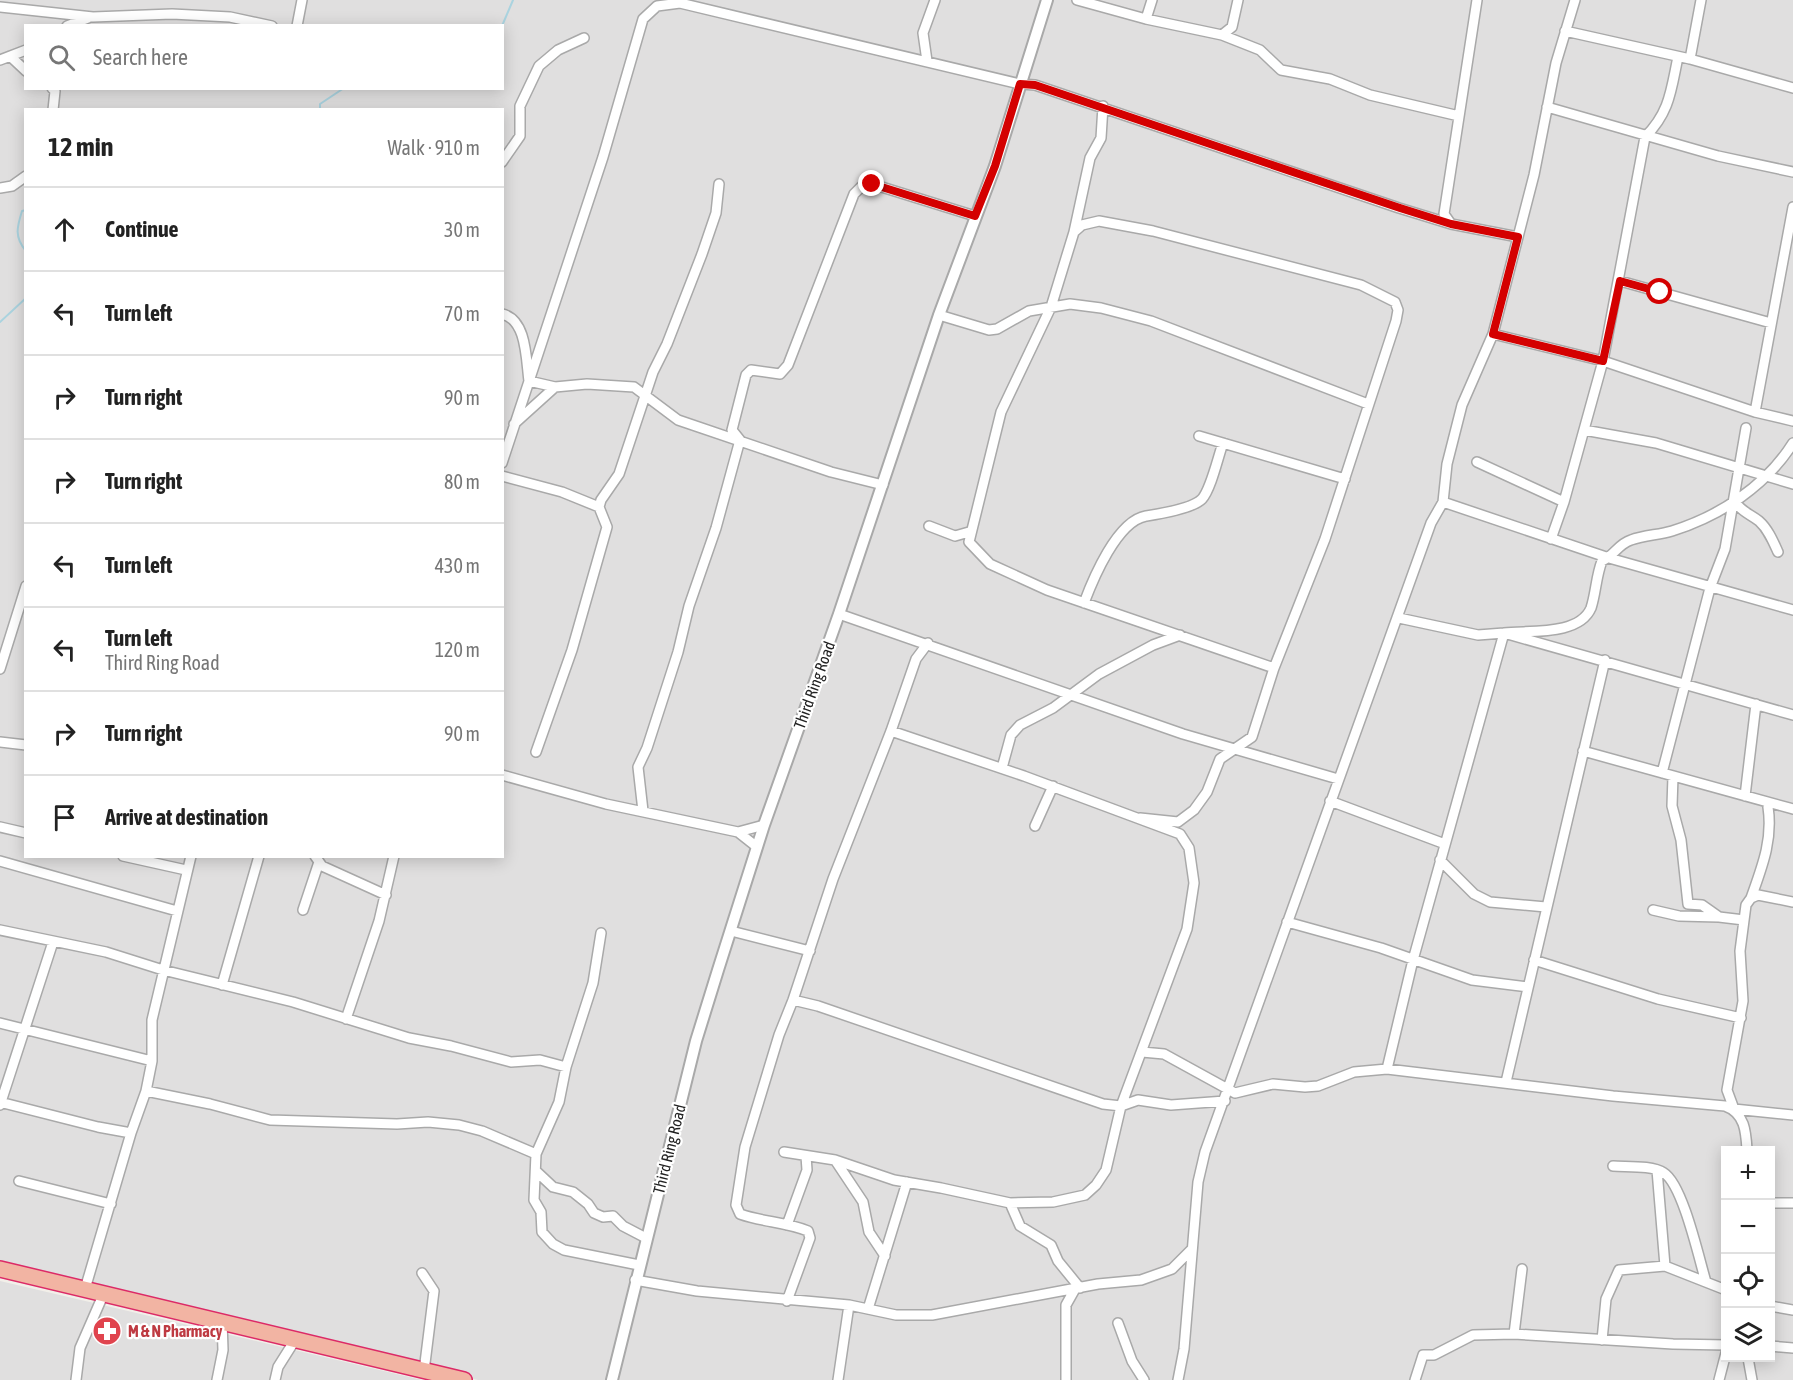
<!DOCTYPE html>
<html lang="en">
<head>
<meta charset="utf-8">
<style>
	:root { --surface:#fff; --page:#f6f6f6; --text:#222; --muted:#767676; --line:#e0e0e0 }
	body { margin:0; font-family:"Asap Condensed",sans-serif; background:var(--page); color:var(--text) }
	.controls { position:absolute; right:18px; bottom:18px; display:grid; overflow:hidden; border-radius:0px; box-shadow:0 3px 15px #0003 }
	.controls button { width:54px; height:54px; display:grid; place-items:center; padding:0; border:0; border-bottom:2px solid var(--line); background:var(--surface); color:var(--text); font:30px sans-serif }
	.stop { position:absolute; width:18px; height:18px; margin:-14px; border:4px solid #d40000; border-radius:50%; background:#fff }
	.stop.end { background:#d40000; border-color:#fff; box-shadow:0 2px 6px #0008 }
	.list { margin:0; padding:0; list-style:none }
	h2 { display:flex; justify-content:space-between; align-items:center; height:78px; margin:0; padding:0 24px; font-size:26px }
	h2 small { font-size:20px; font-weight:400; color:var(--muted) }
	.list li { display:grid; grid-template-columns:39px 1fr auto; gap:18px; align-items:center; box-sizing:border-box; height:84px; padding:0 24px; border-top:2px solid var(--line) }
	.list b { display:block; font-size:22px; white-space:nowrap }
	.list p { margin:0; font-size:20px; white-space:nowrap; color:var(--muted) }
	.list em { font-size:20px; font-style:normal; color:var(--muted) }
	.icon { flex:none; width:33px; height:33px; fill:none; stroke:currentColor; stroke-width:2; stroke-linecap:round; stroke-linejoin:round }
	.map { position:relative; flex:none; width:1793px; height:1380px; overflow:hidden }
	.search { position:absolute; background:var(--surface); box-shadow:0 3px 15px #0003; left:24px; top:24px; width:480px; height:66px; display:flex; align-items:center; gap:15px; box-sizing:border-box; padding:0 21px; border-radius:0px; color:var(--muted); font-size:22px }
	.panel { position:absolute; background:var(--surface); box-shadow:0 3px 15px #0003; left:24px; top:108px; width:480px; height:750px; border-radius:0px }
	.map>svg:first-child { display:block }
</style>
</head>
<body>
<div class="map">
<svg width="1793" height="1380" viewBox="0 0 1793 1380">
	<rect width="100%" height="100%" fill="#f2efe9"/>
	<!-- residential -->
	<path fill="#e0dfdf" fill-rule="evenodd" d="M 0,0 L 1793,0 L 1793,1380 L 478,1380 L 0,1268 ZM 26,26 L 502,26 L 502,88 L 26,88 ZM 26,110 L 502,110 L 502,856 L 26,856 ZM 1726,1150 L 1770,1150 L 1770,1358 L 1726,1358 Z
		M 0,1281 L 422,1380 L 0,1380 Z"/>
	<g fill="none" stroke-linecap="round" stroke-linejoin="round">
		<!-- stream -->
		<path stroke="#aad3df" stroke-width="2" d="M 502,26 L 513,0
			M 320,110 L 320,104 L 344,88
			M 26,210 L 22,211 C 17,227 14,237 26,251
			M 0,322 L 26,298"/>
		<!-- minor casing -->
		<g stroke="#a9a9a9" stroke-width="12">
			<path id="minor" d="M 1077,0 L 1146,19 L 1222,35 L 1260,50 L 1281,70 L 1330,79 L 1370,95 L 1459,116
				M 0,7 L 93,17 L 172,14 L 230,17 L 272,26
				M 1146,19 L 1152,0
				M 67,26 L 88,18
				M 297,26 L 302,0
				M 1565,31 L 1690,59 L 1793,88
				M 1222,35 L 1232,27 L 1238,0
				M 10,56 L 26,71
				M 1690,59 L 1701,0
				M 0,60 L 26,50
				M 927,61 L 923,33 L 935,0
				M 52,88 L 55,91 L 53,110
				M 1547,107 L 1718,156 L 1793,172
				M 502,162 L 520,136 L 520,106 L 539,66 L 558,50 L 584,38
				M 0,188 L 12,186 L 26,176
				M 1451,224 L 1444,214 L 1477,0
				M 1074,232 L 1090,158 L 1101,138 L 1103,106
				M 1620,281 L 1771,323
				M 502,314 C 527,319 526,360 529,381 L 555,387 L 587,384 L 634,387 L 678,420 L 831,472 L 883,485
				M 939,315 L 989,330 L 997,329 L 1029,311 L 1070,304 L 1101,308 L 1151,321 L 1368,404
				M 1493,334 L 1603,361 L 1755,412 L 1793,421
				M 1755,412 L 1793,207
				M 514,424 L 555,387
				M 1584,430 L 1656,443 L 1793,484
				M 1199,436 L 1345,479
				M 1477,462 L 1564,502
				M 502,463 L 603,157 L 643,19 L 657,6 L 680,3 L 1020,84 L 1035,85 L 1399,208 L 1451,224 L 1518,237
				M 502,476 L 562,492 L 599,507
				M 1443,502 L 1609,558 L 1793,610
				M 1735,502 C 1742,512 1750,514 1759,521 C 1768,529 1773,541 1778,552
				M 929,526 L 955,536 L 969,532
				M 1551,539 L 1564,502 L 1603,361 L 1645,137 C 1670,112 1671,90 1678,57
				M 1084,603 C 1093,579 1117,521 1146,516 C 1159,514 1192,509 1202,499 C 1211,489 1218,457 1223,443
				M 839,614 L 1183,734 L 1338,779
				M 1399,618 L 1478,635 L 1504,633 L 1793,715
				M 0,669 L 26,586
				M 0,742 L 26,745
				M 1583,751 L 1793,809
				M 536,752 L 572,650 L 607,527 L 599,507 L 601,500 L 619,474 L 653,372 L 667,344 L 702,254 L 716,213 L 719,184
				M 1002,768 L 1011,735 L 1020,725 L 1053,708 L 1099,674 L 1153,645 L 1180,635
				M 1662,773 L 1710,588 L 1725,549 L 1746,428
				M 502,775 L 606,804 L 738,832 L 757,847
				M 1673,776 L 1672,806 L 1681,840 L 1688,904 L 1702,905 L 1719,917 L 1744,920
				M 1745,796 L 1756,704
				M 1330,801 L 1445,844
				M 643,811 L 638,767 L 647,748 L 678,652 L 689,606 L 716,528 L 740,440 L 732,430 L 746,375 L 751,370 L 780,374 L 788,365 L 854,194 L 861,187 L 872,184 L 975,216
				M 1140,818 L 1178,822 L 1194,810 L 1207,792 L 1220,759 L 1252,737 L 1274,668 L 1047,590 L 990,564 L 969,542 L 1001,412 L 1051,307 L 1074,232 L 1082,225 L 1099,221 L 1153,231 L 1361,285 L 1395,302 L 1398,310 L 1396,321 L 1325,539 L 1274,668
				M 1035,826 L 1053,786
				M 0,827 L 26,833
				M 738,832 L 764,825
				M 123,856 L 186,870
				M 315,856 L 322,866 L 386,895
				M 1440,860 L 1474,894 L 1490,902 L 1546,907
				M 0,861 L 177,911
				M 1751,898 C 1762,867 1773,840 1768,807
				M 1793,902 L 1758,895 L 1751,898 L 1746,905 L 1740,951 L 1743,1001 L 1727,1090 L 1734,1109 L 1793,1115
				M 303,910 L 319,862
				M 1653,910 L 1679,916 L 1719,917
				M 1287,922 L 1381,948 L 1472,980 L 1528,987
				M 0,930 L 106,952 L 163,970 L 293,1002 L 409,1038 L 451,1046 L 511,1062 L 540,1060 L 566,1067
				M 731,931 L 810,951
				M 601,933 L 593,983 L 566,1067 L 559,1102 L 536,1154 L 534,1200 L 541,1212 L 542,1232 L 553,1244 L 564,1250 L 639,1265
				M 1534,960 L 1658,999 L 1741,1018
				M 222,985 L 259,856
				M 793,1000 L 818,1006 L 1103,1104 L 1121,1106 L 1187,929 L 1194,883 L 1189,848 L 1180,834 L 1024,776 L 891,731
				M 346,1019 L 379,921 L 394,856
				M 0,1023 L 152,1061
				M 1142,1052 L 1164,1054 L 1235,1093 L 1273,1084 L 1305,1087 L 1318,1086 L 1354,1072 L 1387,1069 L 1613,1096 L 1725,1106 C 1745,1113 1746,1132 1747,1150
				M 1387,1069 L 1413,960 L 1504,633 C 1529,630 1579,636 1591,608 C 1596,593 1596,576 1602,561 C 1614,556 1618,544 1631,540 C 1644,535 1659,535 1672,531 C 1720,516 1766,486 1793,443
				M 1506,1082 L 1605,660
				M 146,1091 L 210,1104 L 270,1120 L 397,1124 L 428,1122 L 459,1125 L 482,1131 L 536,1154
				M 0,1102 L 98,1127 L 131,1133 L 146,1091 L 152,1061 L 152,1020 L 191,856
				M 0,1105 L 53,942
				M 784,1152 L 835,1160 L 894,1180 L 941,1188 L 1010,1203 L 1053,1202 L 1085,1195 L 1096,1185 L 1106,1170 L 1121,1106 L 1138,1100 L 1171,1105 L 1225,1101
				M 835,1160 L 863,1202 L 869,1232 L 885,1256
				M 1613,1166 C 1628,1167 1652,1165 1664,1173 C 1683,1185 1699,1259 1706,1282
				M 1657,1170 L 1665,1266
				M 537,1172 L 553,1187 L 573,1192 L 588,1204 L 594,1213 L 603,1217 L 613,1216 L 623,1226 L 646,1238
				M 19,1181 L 111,1204
				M 1010,1203 L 1020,1226 L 1051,1245 L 1058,1261 L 1080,1288
				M 1770,1203 L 1793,1203
				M 787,1225 L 807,1170 L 806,1156
				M 422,1273 L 434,1291 L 424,1371
				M 635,1280 L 697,1291 L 849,1305 L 896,1315 L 932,1315 L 1098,1284 L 1141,1280 L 1172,1269 L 1192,1249
				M 85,1289 L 131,1133
				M 787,1301 L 810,1238 L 808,1231 C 786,1222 762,1222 740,1214 L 736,1205 L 745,1147 L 779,1035 L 793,1000 L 833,879 L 891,731 L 916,659 L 928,643
				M 1770,1306 L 1793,1310
				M 868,1309 L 907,1182
				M 1118,1323 L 1132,1361 L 1144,1380
				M 1514,1334 L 1522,1269
				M 1602,1340 L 1606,1299 L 1619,1270 L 1665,1266 L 1726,1290
				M 1770,1346 L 1793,1348
				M 1748,1358 L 1752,1380
				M 76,1380 L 80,1348 L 104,1293
				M 217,1380 L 223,1350 L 222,1321
				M 275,1380 L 278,1367 L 295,1340
				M 838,1380 L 849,1305
				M 1066,1380 L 1066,1305 L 1075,1289
				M 1178,1380 L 1184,1349 L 1198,1182 L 1205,1152 L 1431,523 L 1443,502 L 1447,464 L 1462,405 L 1493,334 L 1534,175 L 1556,63 L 1575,0
				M 1415,1380 L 1423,1355 L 1434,1355 L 1473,1335 L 1514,1334 L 1673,1344 L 1726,1345
				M 1719,1380 L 1726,1353"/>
		</g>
		<!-- tertiary casing -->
		<g stroke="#a9a9a9" stroke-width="14">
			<path id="tertiary" d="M 612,1380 L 696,1041 L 718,970 L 764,825 L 839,614 L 939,315 L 995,166 L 1047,0"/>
		</g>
		<!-- trunk casing -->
		<g stroke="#dc2a67" stroke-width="18">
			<path id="trunk" d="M 0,1269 L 464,1380"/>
		</g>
		<!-- minor -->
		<use href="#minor" stroke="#fff" stroke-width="9"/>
		<!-- tertiary -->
		<use href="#tertiary" stroke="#fff" stroke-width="10"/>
		<!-- trunk -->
		<use href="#trunk" stroke="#f2b4a3" stroke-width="15"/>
	</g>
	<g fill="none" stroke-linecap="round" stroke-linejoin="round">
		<!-- route -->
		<path stroke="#d40000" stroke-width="8" d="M 872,184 L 975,216 L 995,166 L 1020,84 L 1035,85 L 1400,208 L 1451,224 L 1518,237 L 1493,334 L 1603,361 L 1620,281 L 1660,292"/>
	</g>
	<!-- icons -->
	<defs>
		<g id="pharmacy-disc" transform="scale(1.5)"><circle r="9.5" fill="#e0444e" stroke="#fff"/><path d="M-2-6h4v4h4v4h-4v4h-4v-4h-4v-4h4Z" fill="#fff"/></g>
	</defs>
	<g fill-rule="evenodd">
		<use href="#pharmacy-disc" x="107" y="1331"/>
	</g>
	<g text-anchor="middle" stroke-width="4.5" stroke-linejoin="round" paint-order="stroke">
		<!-- street labels -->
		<g font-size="16" fill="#222" stroke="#fff">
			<text transform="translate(814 685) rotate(-70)" y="6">Third Ring Road</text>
			<text transform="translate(669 1149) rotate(-76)" y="6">Third Ring Road</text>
		</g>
		<!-- health labels -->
		<g font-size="16" font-weight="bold" fill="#be3a42" stroke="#fff" text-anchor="start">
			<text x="128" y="1337">M &amp; N Pharmacy</text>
		</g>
	</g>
</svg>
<div class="controls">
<button>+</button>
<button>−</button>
<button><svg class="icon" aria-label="locate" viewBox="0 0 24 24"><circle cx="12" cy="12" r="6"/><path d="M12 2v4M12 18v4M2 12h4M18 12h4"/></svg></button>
<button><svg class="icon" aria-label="layers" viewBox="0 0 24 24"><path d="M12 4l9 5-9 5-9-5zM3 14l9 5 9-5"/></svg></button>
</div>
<div class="stop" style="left:1660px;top:292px"></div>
<div class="stop end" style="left:872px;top:184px"></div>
<div class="search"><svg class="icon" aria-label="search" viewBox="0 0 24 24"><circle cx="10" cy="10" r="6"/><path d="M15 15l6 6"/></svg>Search here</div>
<section class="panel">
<h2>12 min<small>Walk · 910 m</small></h2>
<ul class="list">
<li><svg class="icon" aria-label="ahead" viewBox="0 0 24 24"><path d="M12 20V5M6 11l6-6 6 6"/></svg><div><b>Continue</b></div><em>30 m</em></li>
<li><svg class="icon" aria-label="left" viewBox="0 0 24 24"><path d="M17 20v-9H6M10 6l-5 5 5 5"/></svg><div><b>Turn left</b></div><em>70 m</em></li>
<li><svg class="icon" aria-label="right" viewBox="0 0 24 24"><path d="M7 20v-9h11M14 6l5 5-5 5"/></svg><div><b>Turn right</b></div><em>90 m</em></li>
<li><svg class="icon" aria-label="right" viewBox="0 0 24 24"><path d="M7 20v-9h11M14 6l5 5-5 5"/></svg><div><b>Turn right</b></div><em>80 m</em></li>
<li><svg class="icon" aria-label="left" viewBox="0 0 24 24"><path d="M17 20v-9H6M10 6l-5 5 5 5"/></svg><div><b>Turn left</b></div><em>430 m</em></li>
<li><svg class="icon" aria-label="left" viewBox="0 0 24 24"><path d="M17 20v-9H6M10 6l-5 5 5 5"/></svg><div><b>Turn left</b><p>Third Ring Road</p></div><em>120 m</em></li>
<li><svg class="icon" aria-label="right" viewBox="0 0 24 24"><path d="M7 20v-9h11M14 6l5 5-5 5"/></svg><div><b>Turn right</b></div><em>90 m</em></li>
<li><svg class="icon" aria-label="arrive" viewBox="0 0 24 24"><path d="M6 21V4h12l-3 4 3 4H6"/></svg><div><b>Arrive at destination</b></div></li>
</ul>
</section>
</div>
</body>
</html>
